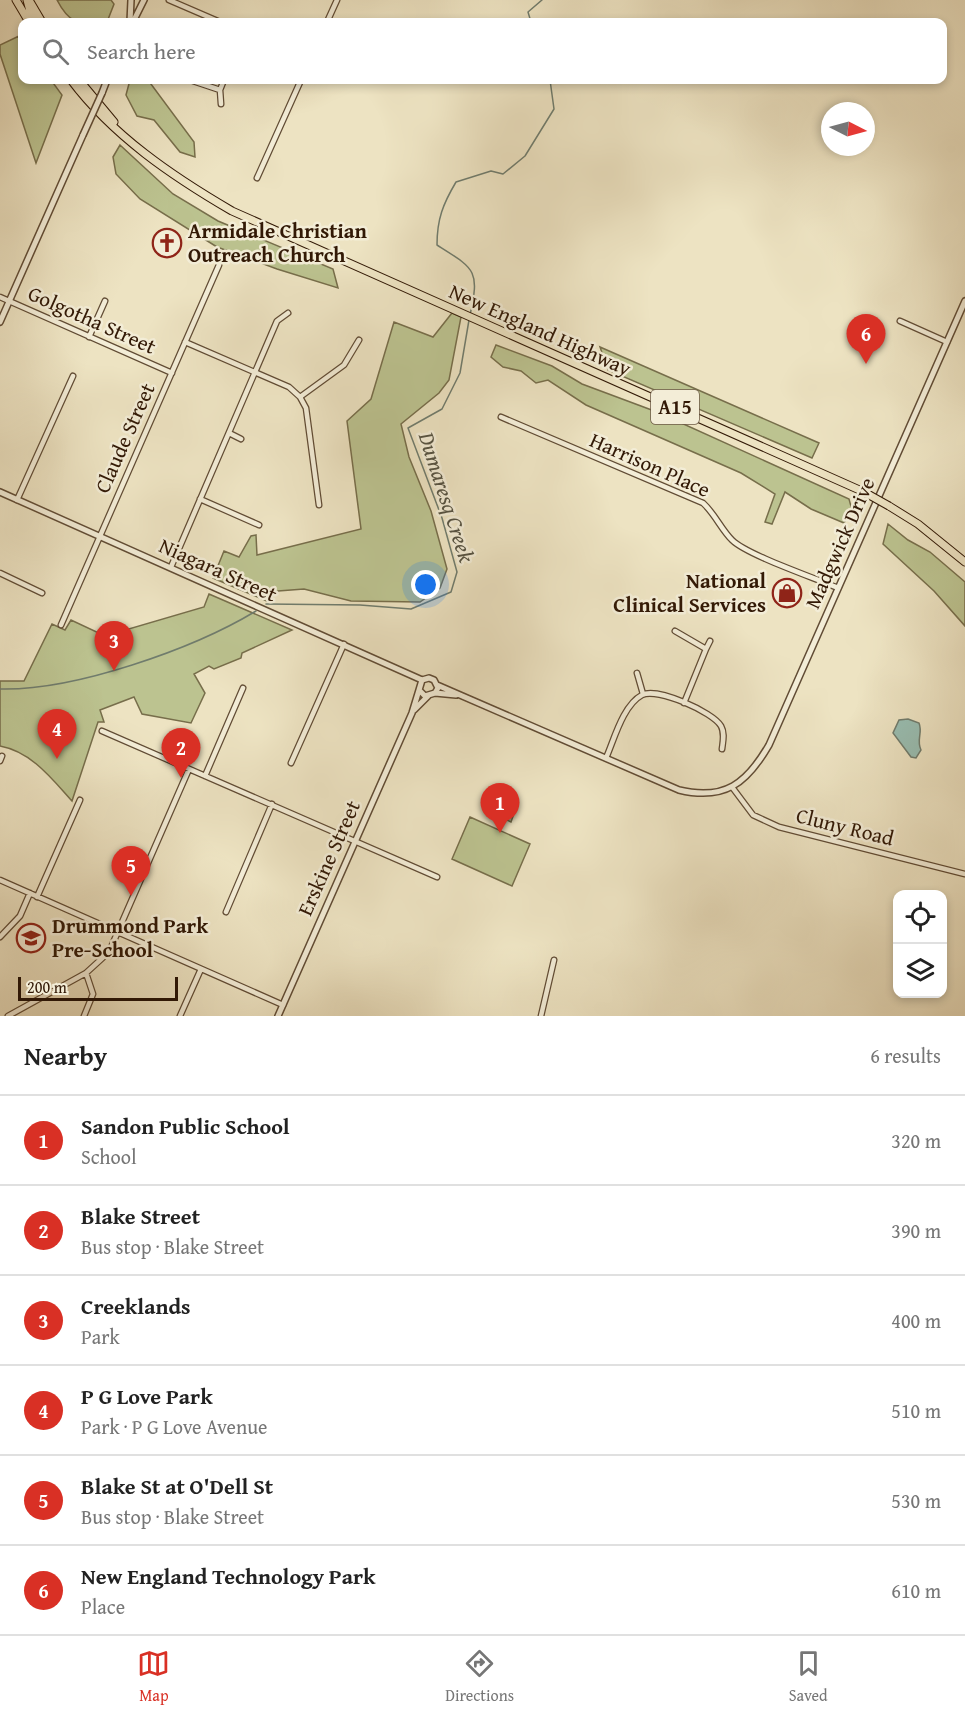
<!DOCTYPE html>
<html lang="en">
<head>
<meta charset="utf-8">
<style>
	:root { --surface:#fff; --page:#f2f2f2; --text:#222; --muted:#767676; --line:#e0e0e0; --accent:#d93025 }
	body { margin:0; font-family:"Gentium Book Plus",serif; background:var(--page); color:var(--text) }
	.controls { position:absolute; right:18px; bottom:18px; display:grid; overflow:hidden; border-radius:12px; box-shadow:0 3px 9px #0003 }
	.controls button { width:54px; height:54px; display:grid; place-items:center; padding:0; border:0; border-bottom:2px solid var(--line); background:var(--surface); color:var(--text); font:30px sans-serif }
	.compass { position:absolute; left:821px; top:102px; width:54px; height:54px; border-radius:50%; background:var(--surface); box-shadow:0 3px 9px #0003; rotate:96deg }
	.scale { position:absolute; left:18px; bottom:15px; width:160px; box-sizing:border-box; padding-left:6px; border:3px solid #321906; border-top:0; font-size:16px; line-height:21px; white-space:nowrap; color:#321906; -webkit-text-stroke:4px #f3edd7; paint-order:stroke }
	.you { position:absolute; left:426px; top:585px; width:21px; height:21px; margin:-15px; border:4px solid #fff; border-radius:50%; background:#1a73e8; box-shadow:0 0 0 9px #1a73e833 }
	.badge { display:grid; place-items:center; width:39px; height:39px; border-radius:50%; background:var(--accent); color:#fff; font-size:20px; font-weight:700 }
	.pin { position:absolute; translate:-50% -50px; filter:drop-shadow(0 2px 3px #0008) }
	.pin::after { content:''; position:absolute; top:32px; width:21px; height:18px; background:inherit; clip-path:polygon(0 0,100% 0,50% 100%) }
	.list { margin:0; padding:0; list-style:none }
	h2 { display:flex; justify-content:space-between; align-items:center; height:78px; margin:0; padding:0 24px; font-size:26px }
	h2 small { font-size:20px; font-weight:400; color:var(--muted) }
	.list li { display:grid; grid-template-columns:39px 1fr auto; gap:18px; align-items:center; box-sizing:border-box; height:90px; padding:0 24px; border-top:2px solid var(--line) }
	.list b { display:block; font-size:22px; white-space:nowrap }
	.list p { margin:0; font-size:20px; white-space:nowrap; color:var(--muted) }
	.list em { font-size:20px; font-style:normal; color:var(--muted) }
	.icon { flex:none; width:33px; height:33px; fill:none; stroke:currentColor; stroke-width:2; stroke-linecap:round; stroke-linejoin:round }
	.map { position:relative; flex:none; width:965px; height:1016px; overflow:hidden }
	.search { position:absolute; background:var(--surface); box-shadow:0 3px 9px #0003; left:18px; right:18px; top:18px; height:66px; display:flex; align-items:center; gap:15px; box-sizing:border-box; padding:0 21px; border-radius:12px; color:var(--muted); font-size:22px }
	.sheet { height:618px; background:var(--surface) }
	nav { display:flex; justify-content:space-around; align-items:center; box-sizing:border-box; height:84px; border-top:2px solid var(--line); background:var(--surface); font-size:16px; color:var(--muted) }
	nav a { display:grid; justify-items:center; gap:3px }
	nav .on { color:var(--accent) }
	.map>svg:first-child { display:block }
</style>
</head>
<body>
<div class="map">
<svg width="965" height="1016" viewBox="0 0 965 1016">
	<rect width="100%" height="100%" fill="#ede3c2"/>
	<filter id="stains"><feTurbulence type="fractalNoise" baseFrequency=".00333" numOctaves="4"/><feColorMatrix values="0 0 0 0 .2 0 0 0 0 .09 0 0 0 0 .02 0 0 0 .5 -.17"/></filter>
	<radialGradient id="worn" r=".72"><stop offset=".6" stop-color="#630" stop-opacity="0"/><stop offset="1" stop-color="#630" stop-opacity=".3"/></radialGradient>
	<!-- green -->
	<path fill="#bcc390" stroke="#776e4b" stroke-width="1.5" d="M 57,0 L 111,0 L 114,4 L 107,22 C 80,23 71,27 57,0 Z
		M 19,36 L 22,40 L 22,80 L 51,80 L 62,95 L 36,163 L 0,54 L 0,45 Z
		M 130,80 L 148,80 L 194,142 L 195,157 L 180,152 L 154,120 L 137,116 L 126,95 Z
		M 120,145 L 173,194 L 218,221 L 333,269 L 338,288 L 277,269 L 217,247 L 140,199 L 116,174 L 113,157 Z
		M 452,313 L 461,317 L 449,380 L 439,393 L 401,424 L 409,457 L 431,511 L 447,569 L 440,588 L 420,602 L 351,601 L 304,589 L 278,591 L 267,601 L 213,578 L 224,551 L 239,557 L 251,536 L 256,535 L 257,555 L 361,529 L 347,421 L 371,399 L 394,322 L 433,337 Z
		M 496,345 L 552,366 L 582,384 L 657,412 L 849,499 L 852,510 L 844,523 L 811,509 L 785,492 L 772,524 L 765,522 L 775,494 L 741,473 L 586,405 L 548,380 L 536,383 L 521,371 L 503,367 L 491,357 Z
		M 600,347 L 819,443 L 812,458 L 608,370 Z
		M 888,524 L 908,540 L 930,552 L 965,582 L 965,626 L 934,591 L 883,544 Z
		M 209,594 L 292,630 L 242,653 L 241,658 L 214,669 L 209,666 L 194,674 L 205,693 L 191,723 L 142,714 L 134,697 L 100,710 L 104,722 L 98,722 L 72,801 C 52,779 32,752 0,746 L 0,681 L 24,681 L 52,624 L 65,630 L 71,620 L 105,636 L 204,607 Z
		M 493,798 L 516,808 L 511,822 L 487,811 Z
		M 470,817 L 530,844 L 512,886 L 452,859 Z"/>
	<!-- water -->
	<path fill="#99beb2" stroke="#707c6d" stroke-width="1.5" d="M 908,719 L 919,723 C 923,733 916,740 921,750 L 916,758 L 911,757 L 893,733 L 899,720 Z"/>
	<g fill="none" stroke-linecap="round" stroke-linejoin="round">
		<!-- stream -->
		<path stroke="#707c6d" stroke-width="1.5" d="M 531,22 L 528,12 L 542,0
			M 470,315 C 480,270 475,269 437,245 C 437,219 443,204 456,182 L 491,171 L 503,174 L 525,156 L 554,109 L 550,80
			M 266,604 L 360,605 L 411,609 L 451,592 L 457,572 L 442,518 L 408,428 L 442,409 L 460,373 L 469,320
			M 0,689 C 74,691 193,649 256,611"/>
		<!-- minor casing -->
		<g stroke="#614c35" stroke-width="7">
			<path id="minor" d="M 169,0 L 220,22
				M 327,22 L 337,0
				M 190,80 L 220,90
				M 221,104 L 220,90 L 224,80
				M 257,178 L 301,80
				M 0,297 L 172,373
				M 900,321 L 947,342
				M 89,337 L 105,301
				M 185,342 L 289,387 L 300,397 L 306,408 L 319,505
				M 300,397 L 344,365 L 359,340
				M 501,417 L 703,503 C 715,514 721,529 732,540 C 747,555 815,578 838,588
				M 229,433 L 241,439
				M 200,499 L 259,525
				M 17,500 L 73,376
				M 171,567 L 277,321 L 288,313
				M 0,573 L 42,593
				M 61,625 L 219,265
				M 675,631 L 706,649 L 684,703
				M 706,649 L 710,641
				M 637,673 L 643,694
				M 102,731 L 437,877
				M 606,758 C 614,740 623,705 642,695 C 657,687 713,712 721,726 C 725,733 723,741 722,749
				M 0,761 L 2,756
				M 291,763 L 344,644
				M 205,776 L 243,688
				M 732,787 L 753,815 L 779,827 L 965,874
				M 0,880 L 283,1005
				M 37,897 L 80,800
				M 226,912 L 272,804
				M 0,937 L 20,916 L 30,893
				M 8,1016 L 86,973 L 109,952 L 189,769
				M 84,1016 L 93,994 L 86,973
				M 180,1016 L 201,969
				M 541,1016 L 554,960"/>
		</g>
		<!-- tertiary casing -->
		<g stroke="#614c35" stroke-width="8">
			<path id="tertiary" d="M 130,22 L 131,0
				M 133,22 L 144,0
				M 102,93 L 107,80
				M 0,322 L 83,135
				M 0,492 L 422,680
				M 437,685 L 679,790 C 725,801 747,783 769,745 L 965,301
				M 435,693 L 438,688 L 434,680 L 429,678 L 422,680 L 419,690 L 425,696 L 435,693 L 456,695
				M 414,710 L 428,696
				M 278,1016 L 412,713 L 419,690"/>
		</g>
		<!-- trunk casing -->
		<g stroke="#321906" stroke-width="9">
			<path id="trunk" d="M 16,0 L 29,22
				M 27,0 L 33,22
				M 29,0 L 42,22
				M 71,80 C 113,136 172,176 232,211 L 864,492
				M 79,80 L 114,122
				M 889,506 L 918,524 L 965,562"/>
		</g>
		<!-- minor -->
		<use href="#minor" stroke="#f3edd7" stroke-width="4.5"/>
		<!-- tertiary -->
		<use href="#tertiary" stroke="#f3edd7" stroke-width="5"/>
		<!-- trunk -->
		<use href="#trunk" stroke="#ede3c2" stroke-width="7"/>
		<!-- tertiary-bridge casing -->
		<g stroke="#614c35" stroke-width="8" stroke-linecap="butt">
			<path id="tertiary-bridge" d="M 83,135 L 102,93"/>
		</g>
		<!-- trunk-bridge casing -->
		<g stroke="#321906" stroke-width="9" stroke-linecap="butt">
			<path id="trunk-bridge" d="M 864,492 L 889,506"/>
		</g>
		<!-- tertiary-bridge -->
		<use href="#tertiary-bridge" stroke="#f3edd7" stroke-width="5"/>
		<!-- trunk-bridge -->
		<use href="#trunk-bridge" stroke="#ede3c2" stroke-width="7"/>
	</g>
	<!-- icons -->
	<defs>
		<g id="church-ring" transform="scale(1.5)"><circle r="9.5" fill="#f3edd7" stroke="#8f2418" stroke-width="1.5"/><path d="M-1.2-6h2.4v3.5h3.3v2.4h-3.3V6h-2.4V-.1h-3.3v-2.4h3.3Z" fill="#8f2418"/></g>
		<g id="shop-ring" transform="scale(1.5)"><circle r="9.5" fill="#f3edd7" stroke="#8f2418" stroke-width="1.5"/><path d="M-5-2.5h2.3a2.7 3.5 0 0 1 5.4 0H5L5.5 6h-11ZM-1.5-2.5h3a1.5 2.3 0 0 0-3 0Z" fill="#8f2418"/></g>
		<g id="school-ring" transform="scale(1.5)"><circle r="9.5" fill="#f3edd7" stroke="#8f2418" stroke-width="1.5"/><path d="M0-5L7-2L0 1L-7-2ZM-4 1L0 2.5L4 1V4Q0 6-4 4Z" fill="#8f2418"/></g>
	</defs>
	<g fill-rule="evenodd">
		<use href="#church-ring" x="167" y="243"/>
		<use href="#shop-ring" x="787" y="593"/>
		<use href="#school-ring" x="31" y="938"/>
	</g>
	<g text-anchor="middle" stroke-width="5" stroke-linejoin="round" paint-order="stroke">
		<!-- shield labels -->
		<rect fill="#f3edd7" stroke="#6c5945" stroke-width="1.5" x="651" y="390" width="48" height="34" rx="4.5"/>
		<g font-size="20" font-weight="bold" fill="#321906">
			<text x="675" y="414">A15</text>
		</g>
		<!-- poi labels -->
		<g font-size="21" font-weight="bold" fill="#321906" stroke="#f3edd7" text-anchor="start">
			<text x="188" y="238">Armidale Christian<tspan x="188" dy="24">Outreach Church</tspan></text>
			<text x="766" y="588" text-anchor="end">National<tspan x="766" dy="24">Clinical Services</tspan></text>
			<text x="52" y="933">Drummond Park<tspan x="52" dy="24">Pre-School</tspan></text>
		</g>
		<!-- street labels -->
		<g font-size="21" fill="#321906" stroke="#f3edd7">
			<text transform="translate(92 320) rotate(24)" y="7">Golgotha Street</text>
			<text transform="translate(540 330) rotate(24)" y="7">New England Highway</text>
			<text transform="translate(125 438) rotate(-66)" y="7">Claude Street</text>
			<text transform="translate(650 465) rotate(24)" y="7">Harrison Place</text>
			<text transform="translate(840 543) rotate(-66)" y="7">Madgwick Drive</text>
			<text transform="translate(218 570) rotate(24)" y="7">Niagara Street</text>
			<text transform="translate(845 827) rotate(14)" y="7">Cluny Road</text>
			<text transform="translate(329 858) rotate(-66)" y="7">Erskine Street</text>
		</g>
		<!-- water labels -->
		<g font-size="22" font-style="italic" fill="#565342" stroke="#f3edd7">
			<text transform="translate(447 497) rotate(72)" y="8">Dumaresq Creek</text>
		</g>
	</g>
	<rect width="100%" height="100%" filter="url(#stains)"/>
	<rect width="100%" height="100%" fill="url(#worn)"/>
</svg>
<div class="controls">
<button><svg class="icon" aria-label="locate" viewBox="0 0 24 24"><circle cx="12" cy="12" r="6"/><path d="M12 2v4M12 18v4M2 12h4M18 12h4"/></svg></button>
<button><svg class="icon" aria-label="layers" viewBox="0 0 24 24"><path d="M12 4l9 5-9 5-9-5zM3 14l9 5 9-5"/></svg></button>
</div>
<svg class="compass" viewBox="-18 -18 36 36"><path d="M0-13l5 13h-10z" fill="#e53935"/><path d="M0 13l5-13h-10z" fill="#767676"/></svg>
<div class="scale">200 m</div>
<div class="you"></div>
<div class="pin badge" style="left:500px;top:833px">1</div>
<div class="pin badge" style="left:181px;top:778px">2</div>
<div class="pin badge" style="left:114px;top:671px">3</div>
<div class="pin badge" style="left:57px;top:759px">4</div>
<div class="pin badge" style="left:131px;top:896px">5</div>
<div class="pin badge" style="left:866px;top:364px">6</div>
<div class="search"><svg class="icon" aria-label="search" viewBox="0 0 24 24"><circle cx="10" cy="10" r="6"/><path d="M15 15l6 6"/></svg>Search here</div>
</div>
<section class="sheet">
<h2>Nearby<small>6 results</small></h2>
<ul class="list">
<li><span class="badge">1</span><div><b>Sandon Public School</b><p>School</p></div><em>320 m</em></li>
<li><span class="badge">2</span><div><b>Blake Street</b><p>Bus stop · Blake Street</p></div><em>390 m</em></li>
<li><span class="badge">3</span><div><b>Creeklands</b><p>Park</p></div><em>400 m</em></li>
<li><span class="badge">4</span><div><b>P G Love Park</b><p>Park · P G Love Avenue</p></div><em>510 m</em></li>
<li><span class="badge">5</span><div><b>Blake St at O'Dell St</b><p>Bus stop · Blake Street</p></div><em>530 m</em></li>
<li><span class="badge">6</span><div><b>New England Technology Park</b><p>Place</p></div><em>610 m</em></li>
</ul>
</section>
<nav>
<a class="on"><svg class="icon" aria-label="map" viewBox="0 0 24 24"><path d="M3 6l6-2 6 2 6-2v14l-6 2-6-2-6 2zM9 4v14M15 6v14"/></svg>Map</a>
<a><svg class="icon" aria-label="directions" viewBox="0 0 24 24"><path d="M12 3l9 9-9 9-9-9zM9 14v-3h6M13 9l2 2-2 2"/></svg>Directions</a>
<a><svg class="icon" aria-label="saved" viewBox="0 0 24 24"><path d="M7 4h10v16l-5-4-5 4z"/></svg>Saved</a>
</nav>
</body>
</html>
